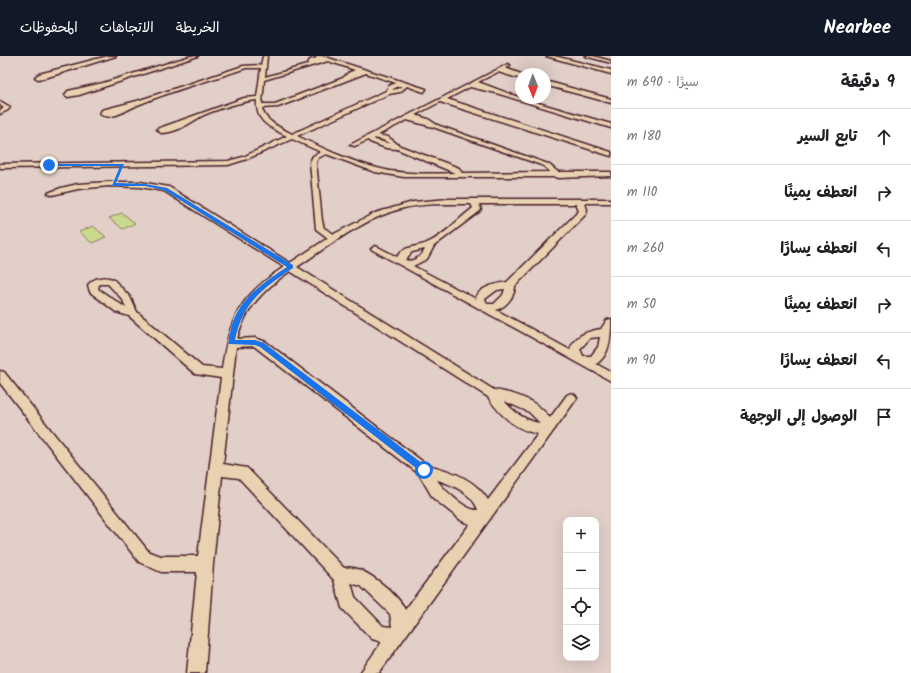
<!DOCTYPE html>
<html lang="ar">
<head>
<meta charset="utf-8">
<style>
	:root { --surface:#fff; --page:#f6f6f6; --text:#202124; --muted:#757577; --line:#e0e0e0; --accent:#111827 }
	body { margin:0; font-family:Kalam,"Playpen Sans Arabic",sans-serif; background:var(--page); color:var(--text); direction:rtl }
	.controls { position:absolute; right:12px; bottom:12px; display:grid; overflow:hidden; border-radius:8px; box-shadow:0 4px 16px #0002 }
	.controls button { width:36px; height:36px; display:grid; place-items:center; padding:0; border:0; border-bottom:1px solid var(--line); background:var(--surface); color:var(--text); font:20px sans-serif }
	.compass { position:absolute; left:515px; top:12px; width:36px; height:36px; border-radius:50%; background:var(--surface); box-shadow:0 4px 16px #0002; rotate:179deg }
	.stop { position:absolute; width:12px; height:12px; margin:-9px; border:3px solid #1a73e8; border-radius:50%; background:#fff }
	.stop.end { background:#1a73e8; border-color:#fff; box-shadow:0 1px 4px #0008 }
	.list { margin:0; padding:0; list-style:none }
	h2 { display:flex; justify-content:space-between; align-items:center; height:52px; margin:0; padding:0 16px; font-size:17px }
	h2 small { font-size:13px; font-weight:400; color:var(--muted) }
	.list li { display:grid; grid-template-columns:26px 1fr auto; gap:12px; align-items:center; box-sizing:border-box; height:56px; padding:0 16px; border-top:1px solid var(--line) }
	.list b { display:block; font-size:15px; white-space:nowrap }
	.list em { font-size:13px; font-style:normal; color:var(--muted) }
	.icon { flex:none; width:22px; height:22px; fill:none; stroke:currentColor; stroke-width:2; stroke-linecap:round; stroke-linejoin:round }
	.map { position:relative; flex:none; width:611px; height:617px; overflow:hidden; direction:ltr }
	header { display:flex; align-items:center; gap:24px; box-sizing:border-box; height:56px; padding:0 20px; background:var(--accent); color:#fff }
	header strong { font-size:19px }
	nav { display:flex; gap:22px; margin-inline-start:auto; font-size:14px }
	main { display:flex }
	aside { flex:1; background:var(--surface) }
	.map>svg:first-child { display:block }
</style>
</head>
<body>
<header>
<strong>Nearbee</strong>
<nav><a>الخريطة</a><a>الاتجاهات</a><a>المحفوظات</a></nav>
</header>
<main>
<aside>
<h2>9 دقيقة<small>سيرًا · 690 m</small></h2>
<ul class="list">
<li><svg class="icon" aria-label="ahead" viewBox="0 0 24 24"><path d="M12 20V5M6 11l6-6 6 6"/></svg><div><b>تابع السير</b></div><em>180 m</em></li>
<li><svg class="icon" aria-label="right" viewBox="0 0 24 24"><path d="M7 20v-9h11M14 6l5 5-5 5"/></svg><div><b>انعطف يمينًا</b></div><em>110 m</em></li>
<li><svg class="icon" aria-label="left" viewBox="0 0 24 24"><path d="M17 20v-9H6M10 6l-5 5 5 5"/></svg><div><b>انعطف يسارًا</b></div><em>260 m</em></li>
<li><svg class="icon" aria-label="right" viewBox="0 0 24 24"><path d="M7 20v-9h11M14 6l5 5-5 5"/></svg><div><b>انعطف يمينًا</b></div><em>50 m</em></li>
<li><svg class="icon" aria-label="left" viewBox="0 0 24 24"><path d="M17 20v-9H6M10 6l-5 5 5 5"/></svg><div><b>انعطف يسارًا</b></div><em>90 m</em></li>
<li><svg class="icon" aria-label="arrive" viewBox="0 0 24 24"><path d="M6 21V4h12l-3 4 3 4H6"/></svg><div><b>الوصول إلى الوجهة</b></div></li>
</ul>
</aside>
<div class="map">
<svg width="611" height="617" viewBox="0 0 611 617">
	<rect width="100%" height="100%" fill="#e1cfc8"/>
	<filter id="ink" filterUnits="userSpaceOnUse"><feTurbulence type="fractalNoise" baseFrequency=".025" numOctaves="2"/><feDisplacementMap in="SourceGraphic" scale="8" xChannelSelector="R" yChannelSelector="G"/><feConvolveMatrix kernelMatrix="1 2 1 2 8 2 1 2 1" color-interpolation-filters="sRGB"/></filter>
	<g filter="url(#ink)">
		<!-- green -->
		<path fill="#cbd98c" stroke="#8a7c5c" d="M 122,157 L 135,167 L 123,173 L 109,162 Z
			M 93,170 L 106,181 L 92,187 L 79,176 Z"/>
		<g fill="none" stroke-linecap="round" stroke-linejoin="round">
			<!-- minor casing -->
			<g stroke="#4a1f2b" stroke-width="3">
				<path id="minor" d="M 108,0 L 116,0 L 48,21 L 38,23 L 35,21 L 39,18 Z
					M 191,0 L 198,0 L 79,39 L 68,41 L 65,39 L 68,35 L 103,27 Z
					M 263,0 L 267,0 L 265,21 L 307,9 L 310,4 L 317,2 L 315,0 L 322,0 L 426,33 L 424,36 L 407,30 L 400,36 L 389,38 L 297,80 C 326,94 358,109 390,115 C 411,118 433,118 455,117 L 397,93 L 386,92 L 370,86 L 368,84 L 355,90 L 350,89 L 508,8 L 510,9 L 505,12 L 521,18 L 521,23 L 498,16 L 478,26 L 521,42 L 611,68 L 611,72 L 496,37 L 470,31 L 447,43 L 611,96 L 611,100 L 440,46 L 415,59 L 428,63 L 437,69 L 548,108 L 558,116 L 611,116 L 611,120 L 558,122 L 555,121 L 404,121 L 375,116 L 326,98 L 318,102 L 316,106 L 322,165 L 324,172 L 334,178 L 375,157 L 413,146 L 449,143 L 611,143 L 611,147 L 584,147 L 587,153 L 586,158 L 515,230 C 515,240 506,251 496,254 L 570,294 C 574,279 588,275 601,273 L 607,264 L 611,263 C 611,278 611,299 596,308 L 611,316 L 611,325 L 371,193 L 375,190 L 378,191 L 397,201 C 404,189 416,192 427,187 C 444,180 458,163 473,152 L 471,148 C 449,148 426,147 404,152 C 364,162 330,189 297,211 L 494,334 C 515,337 536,344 550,362 L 567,339 L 571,337 L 575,339 L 577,342 L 379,617 L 360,617 L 382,586 L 372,583 L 342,552 L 334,524 L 239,422 L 222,420 L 213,508 L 205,617 L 187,617 L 197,516 L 161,516 L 139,506 L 0,327 L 0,315 L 4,316 L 149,496 L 161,500 L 198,500 L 221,322 L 195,318 L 129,260 L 116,256 L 90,236 L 88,229 C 94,221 104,220 113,223 L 130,241 L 137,256 L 202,311 L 222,313 C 229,262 240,240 284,211 L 164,135 L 140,131 L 109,130 L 78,133 L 52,139 L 48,137 L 61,132 L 78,128 L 109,126 L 140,126 L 169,131 L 290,207 L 328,182 L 316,173 L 310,106 L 313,100 L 321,96 L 292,83 L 247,103 L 228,109 L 0,112 L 0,108 L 228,105 L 243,101 L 287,80 C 270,71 255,66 257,44 C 243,45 213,54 200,61 C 188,68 176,77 161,77 L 157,73 L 244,42 L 257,41 L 261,12 L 246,12 C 211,24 174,34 140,48 C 129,52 111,66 100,58 L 102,54 L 137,45 L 243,10 L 261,9 ZM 328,5 L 355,14 L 348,17 L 343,22 L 275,48 L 262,48 L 264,24 ZM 366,17 L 396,27 L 389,30 L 386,35 L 292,78 C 281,72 264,65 262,52 L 278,51 ZM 397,30 L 402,30 L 397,33 L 392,34 ZM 407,64 L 433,71 L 544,110 L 550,116 L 462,117 L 459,112 L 400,90 L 388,81 L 378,79 ZM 374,82 L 383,84 L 391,88 L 375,84 ZM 479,148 L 576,148 L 579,155 L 507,226 C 496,228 478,231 476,243 L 413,210 L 427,203 L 434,190 L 480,155 L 481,153 ZM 425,193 C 422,201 412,207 405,204 L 412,196 ZM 290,215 L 488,341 C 500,359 515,374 538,378 L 488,444 C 475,423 450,414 427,409 L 266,286 L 255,282 L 237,283 C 245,252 264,233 290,215 ZM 99,228 L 108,228 L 123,244 L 126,252 L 98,233 ZM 505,233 L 503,239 L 494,248 L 487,248 L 485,243 L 497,234 ZM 600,281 L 598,291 L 591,300 L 583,300 L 580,293 L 590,282 ZM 254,290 L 419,418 L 433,442 L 462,465 L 470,468 L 405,554 C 400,540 368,514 353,512 C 351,511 347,512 344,512 L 247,412 L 223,408 L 236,291 ZM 504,345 L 529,356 L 540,367 C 525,365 514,356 504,345 ZM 437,424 C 452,428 473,438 478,454 C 466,455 444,434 437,424 ZM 351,527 L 361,530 L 390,558 L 392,571 L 383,570 L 355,541 Z
					M 546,0 L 554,0 L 611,14 L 611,18 Z
					M 585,0 L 593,0 L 611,5 L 611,7 Z
					M 545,25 L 611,43 L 611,47 L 545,29 Z
					M 0,45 L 10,51 L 8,54 L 0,58 L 0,54 L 4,52 L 0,49 Z"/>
			</g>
			<!-- minor -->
			<use href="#minor" fill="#e9d2b2" fill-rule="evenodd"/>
		</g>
	</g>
	<!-- route -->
	<path fill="#1a73e8" d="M 49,108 L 124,108 L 116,127 L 145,128 L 167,132 L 293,209 L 293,212 C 263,232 242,247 235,284 L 255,284 L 264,287 L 427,411 L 427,416 L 421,416 L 260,291 L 255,289 L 229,288 C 228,284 230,278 231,273 C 237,244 264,226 287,211 L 164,134 L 145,130 L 112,130 L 120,110 L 47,110 Z"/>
</svg>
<div class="controls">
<button>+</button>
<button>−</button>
<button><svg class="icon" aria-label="locate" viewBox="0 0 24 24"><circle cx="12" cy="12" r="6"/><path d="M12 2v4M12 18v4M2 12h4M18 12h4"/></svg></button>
<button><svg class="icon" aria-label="layers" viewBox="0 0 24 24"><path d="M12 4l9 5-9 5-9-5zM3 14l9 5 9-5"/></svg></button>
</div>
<svg class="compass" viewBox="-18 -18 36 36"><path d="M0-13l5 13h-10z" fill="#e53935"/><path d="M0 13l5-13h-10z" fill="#757577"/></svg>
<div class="stop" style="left:424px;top:414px"></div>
<div class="stop end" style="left:49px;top:109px"></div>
</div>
</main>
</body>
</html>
